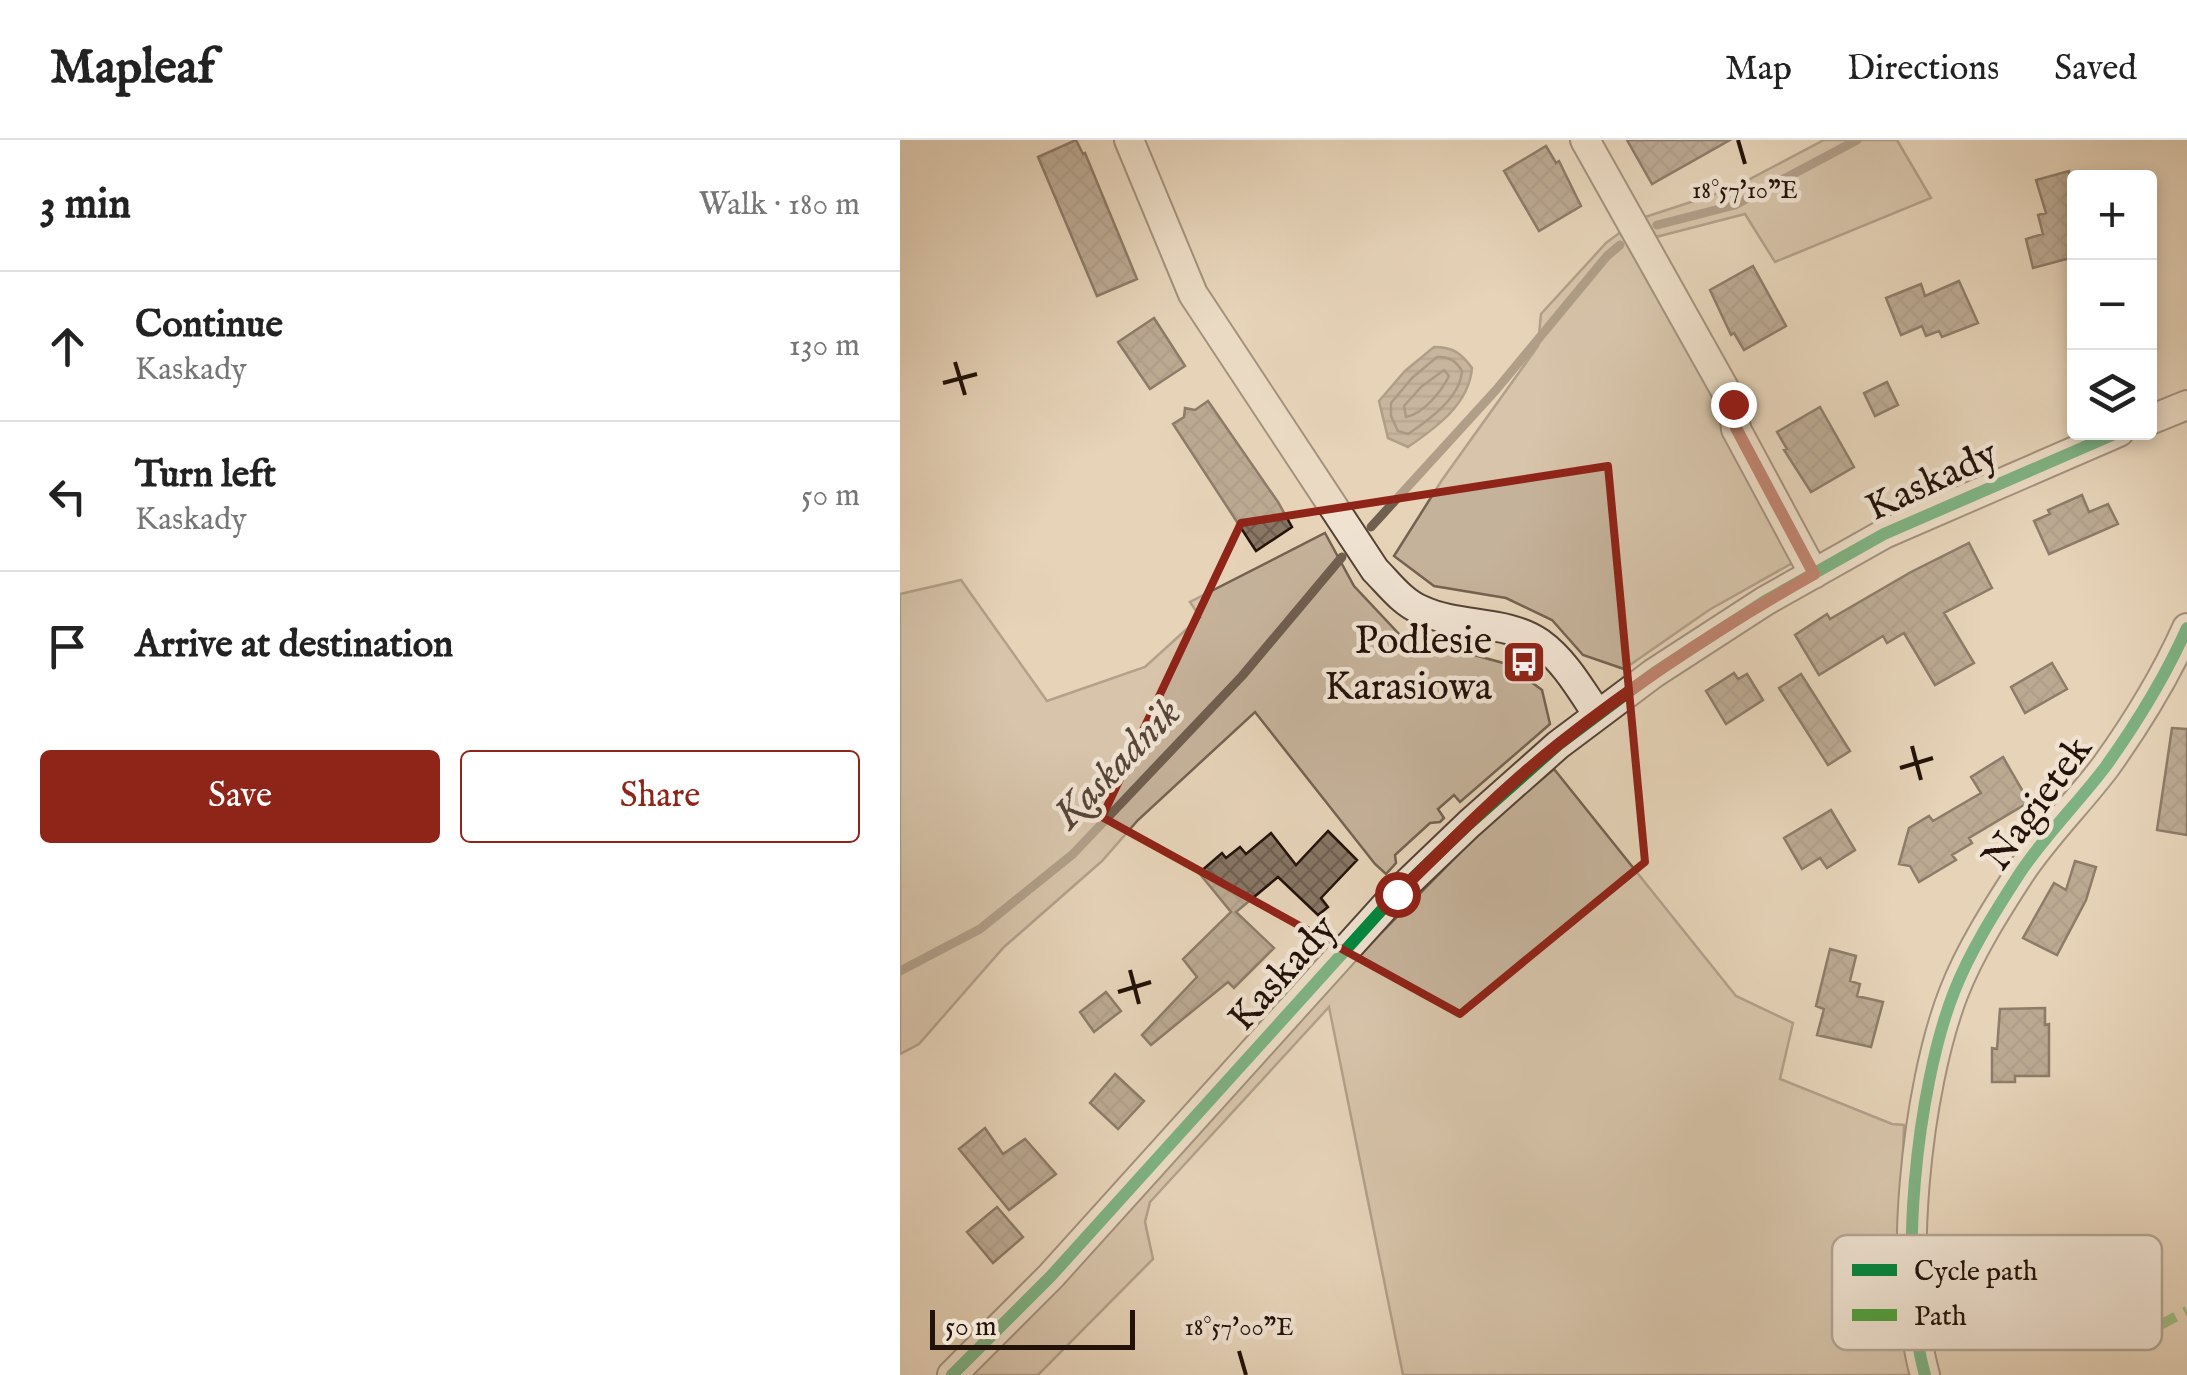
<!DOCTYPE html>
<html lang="en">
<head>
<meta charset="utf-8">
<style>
	:root { --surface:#fff; --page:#f6f6f6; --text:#222; --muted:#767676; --line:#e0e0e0; --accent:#8f2418 }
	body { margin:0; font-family:"IM FELL English",serif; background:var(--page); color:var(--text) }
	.controls { position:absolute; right:30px; top:30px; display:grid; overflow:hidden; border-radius:10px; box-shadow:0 5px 15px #0003 }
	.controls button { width:90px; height:90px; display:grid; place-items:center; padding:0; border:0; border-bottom:2px solid var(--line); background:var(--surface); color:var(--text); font:50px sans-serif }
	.scale { position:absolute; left:30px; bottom:25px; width:205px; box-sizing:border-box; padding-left:10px; border:5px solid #23120a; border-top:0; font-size:28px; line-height:35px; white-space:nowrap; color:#23120a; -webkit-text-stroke:8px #efe2d1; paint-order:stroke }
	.stop { position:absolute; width:30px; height:30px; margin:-22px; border:8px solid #8f2418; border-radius:50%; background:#fff }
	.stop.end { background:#8f2418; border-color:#fff; box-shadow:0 2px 10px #0008 }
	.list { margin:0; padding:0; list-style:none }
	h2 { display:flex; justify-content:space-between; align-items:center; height:130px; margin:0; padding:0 40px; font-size:42px }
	h2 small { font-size:32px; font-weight:400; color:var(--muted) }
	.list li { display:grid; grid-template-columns:65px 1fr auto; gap:30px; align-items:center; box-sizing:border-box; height:150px; padding:0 40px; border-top:2px solid var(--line) }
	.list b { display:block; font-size:38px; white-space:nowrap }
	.list p { margin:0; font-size:32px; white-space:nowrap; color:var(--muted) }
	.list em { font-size:32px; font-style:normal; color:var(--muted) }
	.actions { display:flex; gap:20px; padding:30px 40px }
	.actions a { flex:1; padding:22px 0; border:2px solid var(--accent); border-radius:10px; text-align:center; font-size:35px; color:var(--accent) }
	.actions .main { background:var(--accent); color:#fff }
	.icon { flex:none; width:55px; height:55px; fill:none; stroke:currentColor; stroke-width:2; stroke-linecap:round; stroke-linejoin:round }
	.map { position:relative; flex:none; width:1287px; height:1235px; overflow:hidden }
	header { display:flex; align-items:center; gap:60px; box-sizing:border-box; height:140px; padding:0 50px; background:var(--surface); border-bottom:2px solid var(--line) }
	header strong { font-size:48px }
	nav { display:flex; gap:55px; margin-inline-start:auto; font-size:35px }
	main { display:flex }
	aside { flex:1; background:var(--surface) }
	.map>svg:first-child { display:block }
</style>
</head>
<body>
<header>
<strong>Mapleaf</strong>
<nav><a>Map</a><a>Directions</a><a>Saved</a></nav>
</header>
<main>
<aside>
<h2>3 min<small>Walk · 180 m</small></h2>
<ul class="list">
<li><svg class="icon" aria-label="ahead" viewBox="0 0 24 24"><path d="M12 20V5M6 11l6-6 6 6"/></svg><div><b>Continue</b><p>Kaskady</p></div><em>130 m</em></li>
<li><svg class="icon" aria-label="left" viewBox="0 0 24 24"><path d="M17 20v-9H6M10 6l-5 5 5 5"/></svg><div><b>Turn left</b><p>Kaskady</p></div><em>50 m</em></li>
<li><svg class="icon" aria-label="arrive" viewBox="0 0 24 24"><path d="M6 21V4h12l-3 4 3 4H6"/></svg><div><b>Arrive at destination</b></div></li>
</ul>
<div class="actions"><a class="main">Save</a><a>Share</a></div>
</aside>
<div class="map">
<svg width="1287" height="1235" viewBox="0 0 1287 1235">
	<defs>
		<pattern id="water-rules" width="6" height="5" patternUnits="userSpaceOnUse" patternTransform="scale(2.5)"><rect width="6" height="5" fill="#a4917d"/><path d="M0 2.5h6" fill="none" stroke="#857565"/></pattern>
		<pattern id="building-cross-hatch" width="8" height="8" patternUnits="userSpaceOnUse" patternTransform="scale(2.5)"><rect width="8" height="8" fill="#887664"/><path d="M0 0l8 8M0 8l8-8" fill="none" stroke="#6f5f51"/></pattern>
	</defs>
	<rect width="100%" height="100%" fill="#e6d3b8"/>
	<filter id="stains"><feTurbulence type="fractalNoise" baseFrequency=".002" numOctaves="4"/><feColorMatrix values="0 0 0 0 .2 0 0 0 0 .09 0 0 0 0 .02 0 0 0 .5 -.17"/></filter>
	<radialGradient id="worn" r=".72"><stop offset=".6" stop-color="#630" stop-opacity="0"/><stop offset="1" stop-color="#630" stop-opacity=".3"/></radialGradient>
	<!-- green -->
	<path fill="#c5b29a" stroke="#746252" stroke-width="2.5" d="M 924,0 L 997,0 L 1031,58 L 875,122 L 845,74 L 756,97 L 745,77 L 831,49 Z
		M 722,91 L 824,269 L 896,421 L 809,470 L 724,529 L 683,515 L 652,480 L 606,458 L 534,446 L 494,416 L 542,340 L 638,206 L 641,174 L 706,103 Z
		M 425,393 L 454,446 L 500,495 L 607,524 L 642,550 L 650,584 L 560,662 L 554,655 L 538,669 L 544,678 L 540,682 L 530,683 L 495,715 L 496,723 L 486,734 L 475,724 L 355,572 L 238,680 L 202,721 L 104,807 L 19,904 L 0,914 L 0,454 L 61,440 L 147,561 L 245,527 L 300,477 L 290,462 Z
		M 654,629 L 836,856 L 893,883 L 880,939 L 992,984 L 1004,985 L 998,1159 L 1011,1235 L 503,1235 L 429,867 L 250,1062 L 245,1082 L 253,1119 L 138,1235 L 69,1235 L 482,792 L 587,685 Z"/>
	<!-- water -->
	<path fill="url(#water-rules)" stroke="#705e4f" stroke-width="2.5" d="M 534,207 C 553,207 561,213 572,228 C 569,264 537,287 508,307 L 488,298 L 479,261 L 505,231 Z"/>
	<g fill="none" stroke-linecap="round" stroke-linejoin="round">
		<!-- shore -->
		<path stroke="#645244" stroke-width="2.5" d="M 537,217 C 549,216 556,221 562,231 C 560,258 529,280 508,294 L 498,291 L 491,276 L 491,263 L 512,238 Z
			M 544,230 L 549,236 C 541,252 523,274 506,277 L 504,266 L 521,247 Z"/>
		<!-- stream -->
		<path stroke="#705e4f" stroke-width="9" d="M 757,85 L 835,65 L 957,0
			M 471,387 L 596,250 L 707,116 L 720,105
			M 0,831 L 80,789 L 173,714 L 342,536 L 442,417"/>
	</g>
	<!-- building -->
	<path fill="url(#building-cross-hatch)" stroke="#23120a" stroke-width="2.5" d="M 176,0 L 183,14 L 185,13 L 237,139 L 197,156 L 138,17 Z
		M 727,0 L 830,0 L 752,44 Z
		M 646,6 L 656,23 L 659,21 L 681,66 L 639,91 L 604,31 Z
		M 1169,31 L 1174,50 L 1174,117 L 1133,128 L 1126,99 L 1143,94 L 1138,75 L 1146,73 L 1136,40 Z
		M 853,126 L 886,186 L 844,210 L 834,193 L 831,195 L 810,150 Z
		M 1059,141 L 1078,183 L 1042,197 L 1039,191 L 1026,196 L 1022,186 L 1001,195 L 986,158 L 1021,144 L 1025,156 Z
		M 254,178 L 285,226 L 250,249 L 218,202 Z
		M 987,242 L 998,265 L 975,276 L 964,253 Z
		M 308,261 L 378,362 L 392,387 L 356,411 L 273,284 L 284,277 L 285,268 L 295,270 Z
		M 920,267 L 954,327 L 911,352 L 884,310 L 887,309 L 877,292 Z
		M 1182,355 L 1189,372 L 1208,364 L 1218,384 L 1149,414 L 1134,381 L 1150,374 L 1148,370 Z
		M 1069,403 L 1092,448 L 1044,473 L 1074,523 L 1035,545 L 1004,493 L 987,503 L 983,496 L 919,535 L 895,495 L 927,474 L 930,479 L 1011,432 Z
		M 1152,523 L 1167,549 L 1125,573 L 1111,547 Z
		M 834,533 L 838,539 L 847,534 L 863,560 L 826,584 L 806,551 Z
		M 901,534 L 950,611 L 928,625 L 879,548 Z
		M 1272,588 L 1287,589 L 1287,695 L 1257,690 Z
		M 1103,617 L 1129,662 L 1069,698 L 1072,703 L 1052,715 L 1056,720 L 1019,742 L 1010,726 L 999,724 L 1009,688 L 1029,676 L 1033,681 L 1081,653 L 1071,637 Z
		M 931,670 L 955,710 L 927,728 L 920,718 L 902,729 L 884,698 Z
		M 428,691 L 457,720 L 421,758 L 428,767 L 418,775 L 378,737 L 336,772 L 374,808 L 334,848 L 328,842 L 251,905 L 242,895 L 297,837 L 283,819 L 331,772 L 299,733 L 322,713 L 326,718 L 340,707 L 346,714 L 371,693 L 396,725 Z
		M 1175,721 L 1196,727 L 1186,760 L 1157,815 L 1123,798 L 1154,743 L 1166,750 Z
		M 930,809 L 956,816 L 950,841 L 960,844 L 957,856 L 983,862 L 971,907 L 917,895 L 924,869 L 916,866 Z
		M 206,852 L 221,871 L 194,892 L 180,872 Z
		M 1145,868 L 1145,885 L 1149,884 L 1149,936 L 1115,936 L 1115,942 L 1092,942 L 1092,908 L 1097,909 L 1100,869 Z
		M 215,934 L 244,961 L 218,989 L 190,963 Z
		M 85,988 L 103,1014 L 125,999 L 156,1034 L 109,1070 L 59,1009 Z
		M 97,1067 L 123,1097 L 93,1123 L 67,1092 Z"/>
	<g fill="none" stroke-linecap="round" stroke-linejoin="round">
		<!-- minor casing -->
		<g stroke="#544236" stroke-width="32">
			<path id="minor" d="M 229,0 L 293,154 L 475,430 C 489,444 502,462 521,470 C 559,488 605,479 640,503 C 665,521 681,550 698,575
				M 685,0 L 833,264 L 836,289 L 914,434
				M 1250,280 L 1287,265
				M 52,1235 L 151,1136 L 497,753 L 569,684 L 658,605 L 754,533 L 865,461 L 984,394 L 1219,292
				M 1025,1235 C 997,1136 1016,949 1054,852 C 1070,811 1096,770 1120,733 C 1145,695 1179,662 1206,626 C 1236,584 1266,535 1287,488"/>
		</g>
		<!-- minor -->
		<use href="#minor" stroke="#efe2d1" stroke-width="28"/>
		<!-- quiet -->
		<path stroke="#50a03e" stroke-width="10" stroke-dasharray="20 10" stroke-linecap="butt" d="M 1258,1186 L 1287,1171"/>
		<!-- cycleway casing -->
		<g stroke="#efe2d1" stroke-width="19">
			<path id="cycleway" d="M 52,1235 L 151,1136 L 497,753 L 569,684 L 658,605 L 754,533 L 865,461 L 984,394 L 1219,292
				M 1025,1235 C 997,1136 1016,949 1054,852 C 1070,811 1096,770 1120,733 C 1145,695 1179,662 1206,626 C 1236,584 1266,535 1287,488"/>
		</g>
		<!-- cycleway -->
		<use href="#cycleway" stroke="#00873e" stroke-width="12"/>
	</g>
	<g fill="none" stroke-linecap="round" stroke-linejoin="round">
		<!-- route -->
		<path stroke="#8f2418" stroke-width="12" d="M 497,754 C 550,702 602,649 660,603 C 740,540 825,484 914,434 L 836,288 L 833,264"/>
	</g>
	<!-- marked area -->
	<path d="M0 0H1287V1235H0ZM 708,326 L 745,722 L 560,874 L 202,677 L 341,383 Z" fill="#e6d3b8" fill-opacity=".55" fill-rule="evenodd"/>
	<path fill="none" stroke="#8f2418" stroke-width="8" stroke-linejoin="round" d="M 708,326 L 745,722 L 560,874 L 202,677 L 341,383 Z"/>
	<!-- ticks -->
	<path fill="none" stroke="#23120a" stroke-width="4" d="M 838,0 L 845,24M 55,222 L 65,255M 43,243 L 77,234M 1012,606 L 1021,640M 1000,628 L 1033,618M 230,830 L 239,864M 218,852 L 251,842M 339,1211 L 346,1235"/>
	<!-- icons -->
	<defs>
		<g id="bus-square" transform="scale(2.25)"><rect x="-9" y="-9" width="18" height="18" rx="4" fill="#8f2418" stroke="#efe2d1"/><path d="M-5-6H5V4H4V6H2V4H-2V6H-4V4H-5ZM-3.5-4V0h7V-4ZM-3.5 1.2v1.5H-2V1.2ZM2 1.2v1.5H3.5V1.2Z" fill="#fff"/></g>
	</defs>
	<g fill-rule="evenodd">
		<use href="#bus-square" x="624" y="522"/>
	</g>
	<g text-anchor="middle" stroke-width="9" stroke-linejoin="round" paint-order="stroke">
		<!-- street labels -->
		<g font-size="40" fill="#23120a" stroke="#efe2d1">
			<text transform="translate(1031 339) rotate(-25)" y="14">Kaskady</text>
			<text transform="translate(1136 662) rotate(-54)" y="14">Nagietek</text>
			<text transform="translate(381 832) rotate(-48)" y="14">Kaskady</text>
		</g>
		<!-- poi labels -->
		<g font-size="40" fill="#23120a" stroke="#efe2d1" text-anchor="end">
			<text x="592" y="513">Podlesie<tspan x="592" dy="46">Karasiowa</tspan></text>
		</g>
		<!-- water labels -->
		<g font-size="42" font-style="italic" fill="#574538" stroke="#efe2d1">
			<text transform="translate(215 622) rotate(-46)" y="15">Kaskadnik</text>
		</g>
	</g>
	<!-- legend -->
	<rect x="932" y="1095" width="330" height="115" rx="15" fill="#efe2d1" stroke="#b2a495" stroke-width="2.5"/>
	<rect x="952" y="1124" width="45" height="12" fill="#00873e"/>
	<rect x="952" y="1169" width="45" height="12" fill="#50a03e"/>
	<g font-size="28" fill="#23120a">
		<text x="1014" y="1140">Cycle path</text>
		<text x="1014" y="1185">Path</text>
	</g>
	<g font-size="25" text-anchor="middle" fill="#23120a" stroke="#efe2d1" stroke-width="9" stroke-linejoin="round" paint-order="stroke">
		<text x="845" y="58">18°57'10"E</text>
		<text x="339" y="1195">18°57'00"E</text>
	</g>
	<rect width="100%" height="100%" filter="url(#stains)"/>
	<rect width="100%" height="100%" fill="url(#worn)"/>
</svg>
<div class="controls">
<button>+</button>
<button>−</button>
<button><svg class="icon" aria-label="layers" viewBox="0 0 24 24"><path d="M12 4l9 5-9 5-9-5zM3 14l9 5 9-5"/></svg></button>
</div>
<div class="scale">50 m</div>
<div class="stop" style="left:497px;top:754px"></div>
<div class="stop end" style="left:833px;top:264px"></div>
</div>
</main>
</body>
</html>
